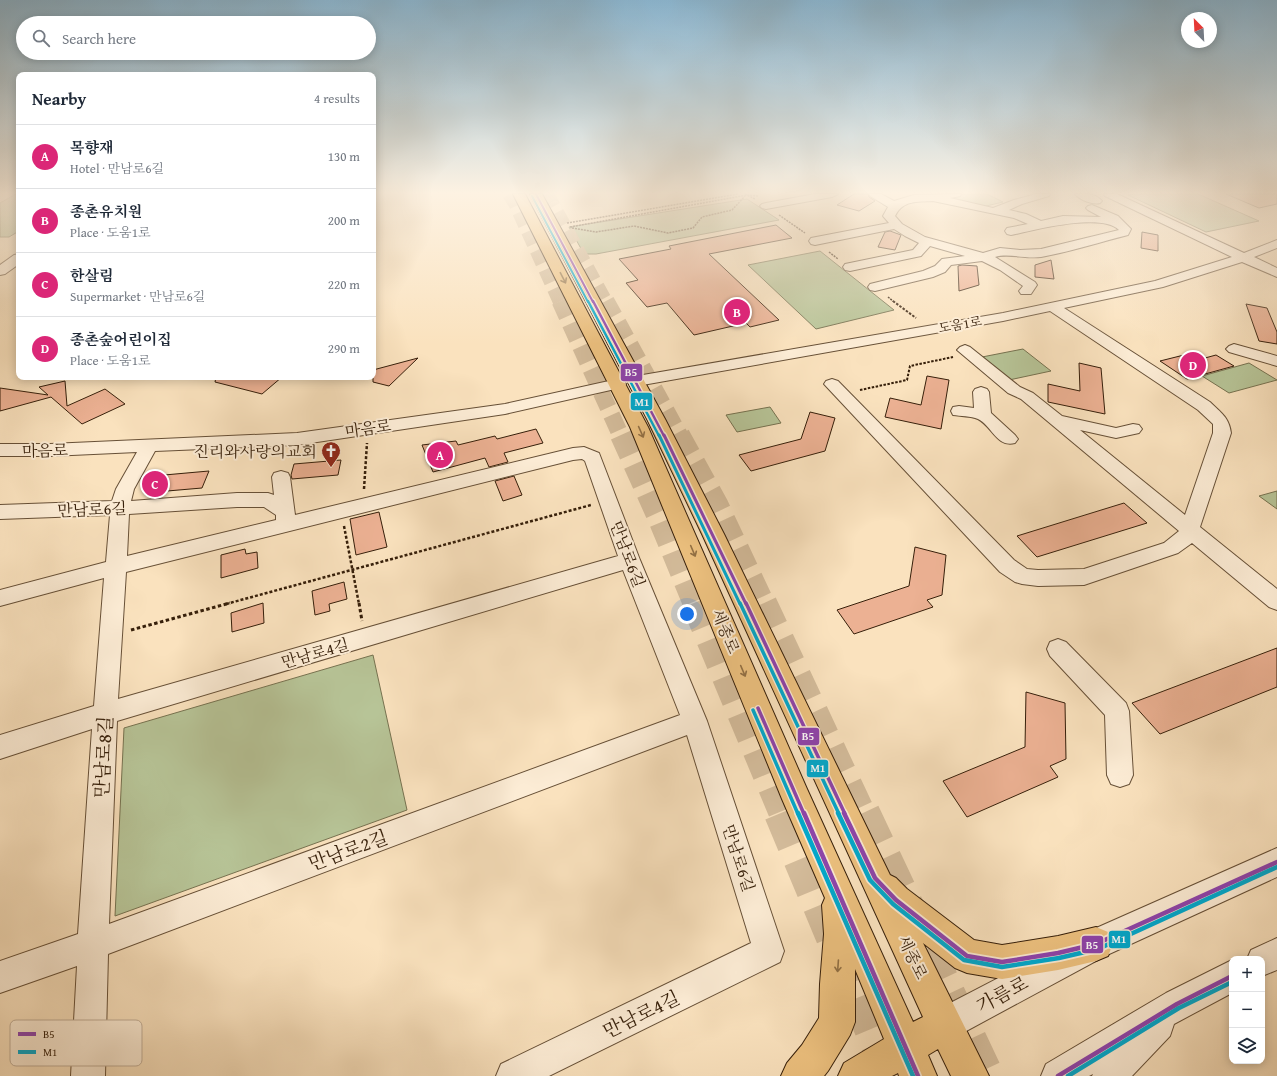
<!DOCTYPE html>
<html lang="en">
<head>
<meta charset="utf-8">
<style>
	:root { --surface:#fff; --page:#f2f2f3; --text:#1f2937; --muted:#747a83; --line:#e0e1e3; --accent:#db2777 }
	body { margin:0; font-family:"Gentium Book Plus","Noto Serif KR",serif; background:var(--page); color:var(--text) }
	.controls { position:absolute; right:12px; bottom:12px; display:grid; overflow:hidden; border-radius:8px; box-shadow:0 2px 10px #0003 }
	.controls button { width:36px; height:36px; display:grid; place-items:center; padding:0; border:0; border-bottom:1px solid var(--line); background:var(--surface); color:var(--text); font:20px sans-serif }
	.compass { position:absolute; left:1181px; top:12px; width:36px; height:36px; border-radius:50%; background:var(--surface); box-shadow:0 2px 10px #0003; rotate:336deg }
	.you { position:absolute; left:687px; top:614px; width:14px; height:14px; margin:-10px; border:3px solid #fff; border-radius:50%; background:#1a73e8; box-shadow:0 0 0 6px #1a73e833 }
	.badge { display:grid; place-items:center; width:26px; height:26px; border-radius:50%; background:var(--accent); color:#fff; font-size:13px; font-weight:700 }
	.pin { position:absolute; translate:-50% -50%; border:2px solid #fff; box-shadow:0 1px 4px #0006 }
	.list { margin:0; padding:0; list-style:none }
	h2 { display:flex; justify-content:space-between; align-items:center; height:52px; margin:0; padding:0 16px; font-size:17px }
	h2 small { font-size:13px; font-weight:400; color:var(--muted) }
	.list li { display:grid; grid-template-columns:26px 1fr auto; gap:12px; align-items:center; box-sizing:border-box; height:64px; padding:0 16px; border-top:1px solid var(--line) }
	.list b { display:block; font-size:15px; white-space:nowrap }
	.list p { margin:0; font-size:13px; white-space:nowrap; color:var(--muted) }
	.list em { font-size:13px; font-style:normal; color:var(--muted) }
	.icon { flex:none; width:22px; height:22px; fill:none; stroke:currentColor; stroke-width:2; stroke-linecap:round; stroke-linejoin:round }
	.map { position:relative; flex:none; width:1277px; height:1076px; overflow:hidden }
	.search { position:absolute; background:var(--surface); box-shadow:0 2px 10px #0003; left:16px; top:16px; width:360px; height:44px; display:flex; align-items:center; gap:10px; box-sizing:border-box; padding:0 14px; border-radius:22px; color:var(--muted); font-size:15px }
	.panel { position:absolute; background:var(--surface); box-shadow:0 2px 10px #0003; left:16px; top:72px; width:360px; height:308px; border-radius:8px }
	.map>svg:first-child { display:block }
</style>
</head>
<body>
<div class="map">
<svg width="1277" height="1076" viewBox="0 0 1277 1076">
	<rect width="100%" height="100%" fill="#fae2be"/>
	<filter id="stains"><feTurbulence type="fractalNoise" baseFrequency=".005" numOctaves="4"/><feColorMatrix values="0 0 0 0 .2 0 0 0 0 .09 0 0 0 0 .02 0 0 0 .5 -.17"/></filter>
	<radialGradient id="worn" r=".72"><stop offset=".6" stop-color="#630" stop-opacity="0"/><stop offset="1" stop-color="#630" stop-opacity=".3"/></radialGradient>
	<!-- green -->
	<path fill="#b7c497" stroke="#767250" d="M 16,194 L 19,194 L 19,231 L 9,237 L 0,237 L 0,203 Z
		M 965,194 L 987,194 L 1003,202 L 982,207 L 952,200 L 958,195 Z
		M 1136,194 L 1198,194 L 1259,221 L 1206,232 L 1128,195 Z
		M 747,199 L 779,220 L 596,254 L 584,254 L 569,227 Z
		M 820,251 L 894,310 L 816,329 L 748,265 Z
		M 1023,349 L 1051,371 L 1009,380 L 982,357 Z
		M 1249,363 L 1277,380 L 1229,393 L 1202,376 Z
		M 770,407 L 781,423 L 737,432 L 726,415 Z
		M 1277,491 L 1277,509 L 1259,496 Z
		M 373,655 L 407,810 L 115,916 L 124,728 Z"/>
	<!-- building -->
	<path fill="#ecb193" stroke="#361f0a" d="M 854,194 L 868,194 L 869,197 L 875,201 L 859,211 L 837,205 Z
		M 1226,194 L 1277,194 L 1277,204 L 1259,208 Z
		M 776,225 L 792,238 L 709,254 L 779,320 L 750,327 L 746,323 L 694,335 L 667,303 L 647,307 L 626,283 L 638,280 L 619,259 L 671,249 L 669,246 Z
		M 890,231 L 901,235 L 895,250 L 878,247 L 885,232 Z
		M 1142,232 L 1158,235 L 1158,251 L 1141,248 Z
		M 1051,260 L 1054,279 L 1035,277 L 1035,265 Z
		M 962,265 L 977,266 L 979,285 L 959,291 L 958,266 Z
		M 1246,304 L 1267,308 L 1277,332 L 1277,344 L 1259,341 Z
		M 1196,352 L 1205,358 L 1216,355 L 1234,366 L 1187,379 L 1160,361 Z
		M 418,358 L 389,386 L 373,382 L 373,370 Z
		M 1079,363 L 1101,368 L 1105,414 L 1048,402 L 1048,384 L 1080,391 Z
		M 927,376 L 949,380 L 941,429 L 885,417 L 890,398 L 921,405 Z
		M 216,377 L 282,377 L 262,394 L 215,382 Z
		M 65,381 L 67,406 L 105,389 L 125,404 L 82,424 L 51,397 L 0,411 L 0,388 L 48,395 L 39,387 Z
		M 810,412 L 835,418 L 825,451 L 751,471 L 739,455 L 801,439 Z
		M 536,429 L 543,443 L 504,453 L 508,462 L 489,467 L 485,458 L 433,472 L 422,445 L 456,441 L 458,445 L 495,436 L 497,439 Z
		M 341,460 L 338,475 L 292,479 L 291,475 L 294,464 Z
		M 209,471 L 202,488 L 144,493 L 153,476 Z
		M 514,476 L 522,495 L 503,501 L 495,481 Z
		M 1124,503 L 1147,523 L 1037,557 L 1017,536 Z
		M 379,512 L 387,547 L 356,555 L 350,519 Z
		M 915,547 L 946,555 L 942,595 L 927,600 L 933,607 L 854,634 L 837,610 L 909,586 Z
		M 245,549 L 246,554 L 257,552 L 258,568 L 221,578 L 221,555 Z
		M 344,582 L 347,599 L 329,604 L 330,611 L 315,615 L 312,591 Z
		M 263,603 L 264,623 L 232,632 L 231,613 Z
		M 1277,648 L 1277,687 L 1160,734 L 1132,703 Z
		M 1026,692 L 1065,703 L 1066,759 L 1050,766 L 1058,777 L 967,817 L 943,781 L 1025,747 Z"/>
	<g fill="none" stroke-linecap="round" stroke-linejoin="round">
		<!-- highway-tunnel-far4 -->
		<path stroke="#d3bb9a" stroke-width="14" stroke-dasharray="14 7" stroke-linecap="butt" d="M 509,194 L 515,203 L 560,302
			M 547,194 L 606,302"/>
		<!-- highway-tunnel-far3 -->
		<path stroke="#d3bb9a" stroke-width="17" stroke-dasharray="17 8" stroke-linecap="butt" d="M 560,301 L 621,436
			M 606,301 L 680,436"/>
		<!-- highway-tunnel-far2 -->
		<path stroke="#d3bb9a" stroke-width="22" stroke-dasharray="22 10" stroke-linecap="butt" d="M 621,435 L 658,517 L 694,604
			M 679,435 L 717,504 L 764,604"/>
		<!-- highway-tunnel-far1 -->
		<path stroke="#d3bb9a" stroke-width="26" stroke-dasharray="26 14" stroke-linecap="butt" d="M 694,603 L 782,814
			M 764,603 L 863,814"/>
		<!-- highway-tunnel -->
		<path stroke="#d3bb9a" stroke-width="34" stroke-dasharray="34 16" stroke-linecap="butt" d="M 781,813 L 891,1076
			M 863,813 L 987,1076"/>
		<!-- minor casing -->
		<g stroke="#675037" stroke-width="2">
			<path id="minor" d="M 815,194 L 838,194 L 832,197 L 766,209 L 762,208 L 760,206 L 762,204 L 766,203 Z
				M 869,194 L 881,194 L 894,201 L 914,195 L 961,194 L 960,196 L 950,198 L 993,208 L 1014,200 L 1036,194 L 1050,194 L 1049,196 L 1022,204 L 1009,210 L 1026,214 L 1041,221 L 1063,216 L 1101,217 L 1088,210 L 1086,208 L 1088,206 L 1092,205 L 1118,216 L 1131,229 L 1128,235 C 1100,242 1069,252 1041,257 C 1026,259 1008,253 995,257 L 1035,282 L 1037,285 L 1031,294 L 1021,294 L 1019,291 L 1023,286 L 1000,270 L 982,261 L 951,265 L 945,272 L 933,277 L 875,291 L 870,290 L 868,287 L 870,284 L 923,271 L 935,266 L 942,259 L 965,256 L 930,246 L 921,256 L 850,271 L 845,270 L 843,267 L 845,264 L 913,250 L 919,243 L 905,236 L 894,229 L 815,245 L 811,244 L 809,241 L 811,238 L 889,223 L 883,216 L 888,207 L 870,196 ZM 933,201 L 1014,218 L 1028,224 L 1007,228 L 1005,231 L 1007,234 L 1011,235 C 1034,230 1102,212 1119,230 L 1041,249 L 1020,250 L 1000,248 L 983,253 L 925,237 L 902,224 L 895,216 C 903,200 917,202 933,201 Z
				M 1075,194 C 1085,193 1095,193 1102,201 L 1100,203 C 1093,205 1080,200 1075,194 Z
				M 1104,194 L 1117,194 L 1244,253 L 1277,240 L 1277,248 L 1254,257 L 1277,268 L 1277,277 L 1242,262 L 1163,287 L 1064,308 L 1210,402 C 1221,413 1229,417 1231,433 L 1200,527 L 1277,589 L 1277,610 L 1269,607 L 1192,543 L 1178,553 L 1084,585 L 1038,586 L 1022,584 L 1015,582 L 1000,572 L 824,384 L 826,381 L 832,379 L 838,381 L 1014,560 L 1027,569 L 1038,570 L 1084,569 L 1164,543 L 1179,531 L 1021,399 L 1008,393 L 957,350 L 960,347 L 965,345 L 970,347 L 1020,387 L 1033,393 L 1062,416 L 1116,428 L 1133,424 L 1139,425 L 1142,429 L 1139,433 L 1116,438 L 1080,430 L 1185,515 L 1213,433 L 1213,424 L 1198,410 L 1050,311 L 1003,321 L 637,386 L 631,384 L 629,381 L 631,378 L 637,376 L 1003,313 L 1155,281 L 1232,257 L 1105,196 Z
				M 19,254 L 19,264 L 5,274 L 0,275 L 0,265 L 14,255 Z
				M 1234,344 L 1277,356 L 1277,366 L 1229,352 L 1226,349 L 1229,346 Z
				M 618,379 L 624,381 L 626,384 L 624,387 L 505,414 L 297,445 L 155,451 L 134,489 L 131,501 L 237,493 L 268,493 L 274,495 L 272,477 L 274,473 L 281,471 L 288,473 L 290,477 L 295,515 L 573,448 L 584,447 L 599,453 L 640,560 L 707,721 L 784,951 L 780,962 L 549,1076 L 496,1076 L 501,1064 L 751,943 L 687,735 L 108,954 L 105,1076 L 71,1076 L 77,966 L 0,993 L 0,961 L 78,934 L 92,729 L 0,759 L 0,735 L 94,706 L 104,578 L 0,606 L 0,590 L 106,562 L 110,515 L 0,519 L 0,505 L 112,501 L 116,489 L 137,452 L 50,456 L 0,456 L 0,444 L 50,444 L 297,433 L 505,404 ZM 582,459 L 585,461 L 618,556 L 118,699 L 126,572 L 573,460 ZM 237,507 L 264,507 L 276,515 L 276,520 L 127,556 L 129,514 ZM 623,570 L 680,715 L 109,924 L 117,721 Z
				M 981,387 L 987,389 L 989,392 L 991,413 L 1015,435 L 1018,439 L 1015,443 C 997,448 992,426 978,419 C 971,416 960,416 953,415 L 951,411 L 953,407 L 959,406 L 974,408 L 973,392 L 975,389 Z
				M 1058,639 L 1066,642 L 1126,703 L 1129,711 L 1133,775 L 1129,784 L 1120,787 L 1111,784 L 1107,775 L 1105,715 L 1050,656 L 1047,649 L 1050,642 Z
				M 1277,848 L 1277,877 L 1107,955 L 957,1036 L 945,1040 L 933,1036 L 929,1024 L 933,1012 L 1085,933 Z
				M 1277,938 L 1277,970 L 1262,976 L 1262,959 L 1247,959 L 1251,950 Z
				M 1232,960 L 1232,993 L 1174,1024 L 1170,1036 L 1132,1076 L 1092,1076 L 1093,1074 L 1089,1076 L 1041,1076 L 1046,1064 L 1166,993 Z"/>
		</g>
		<!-- major casing -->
		<g stroke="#361f0a" stroke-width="2">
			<path id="major" d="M 513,194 L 525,194 L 648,427 L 807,789 L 913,1022 L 923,1017 L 702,534 L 647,419 L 530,194 L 542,194 L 665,419 L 724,534 L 890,875 L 896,878 L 907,889 L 974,940 L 1002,945 L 1058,936 L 1096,927 L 1108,932 L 1113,944 L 1108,956 L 1096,961 L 1058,970 L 1002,979 L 967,973 L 955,968 L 923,943 L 989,1076 L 951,1076 L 938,1049 L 928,1055 L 937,1076 L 899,1076 L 898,1073 L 892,1076 L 838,1076 L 844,1063 L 884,1039 L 855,969 L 855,1022 L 850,1035 L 828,1071 L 824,1076 L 781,1076 L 787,1063 L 802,1045 L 819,1018 L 820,984 L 824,934 L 822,905 L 825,898 L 782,799 L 630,427 Z"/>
		</g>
		<!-- path-far3 -->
		<path stroke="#361f0a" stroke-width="1.5" stroke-dasharray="2 1" stroke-linecap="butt" d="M 745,194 L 755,199
			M 779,215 L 805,233
			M 567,223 L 738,194
			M 570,227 L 747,195 L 758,196
			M 572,228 L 596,232 L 634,226 L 668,233 L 693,228 L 702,217 L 732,210 L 746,195
			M 829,252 L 838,259
			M 888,297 L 894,302"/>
		<!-- path-far2 -->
		<path stroke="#361f0a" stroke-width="2" stroke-dasharray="2.5 1.5" stroke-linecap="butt" d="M 893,301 L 916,318
			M 860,390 L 907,380 L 910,366 L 953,357"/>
		<!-- path-far1 -->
		<path stroke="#361f0a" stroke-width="2.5" stroke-dasharray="3 2" stroke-linecap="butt" d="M 364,489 L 367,443
			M 344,526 L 359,604
			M 226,604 L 591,505"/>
		<!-- path -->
		<path stroke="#361f0a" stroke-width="3" stroke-dasharray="3.5 2.5" stroke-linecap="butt" d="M 359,603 L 362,621
			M 131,630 L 230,603"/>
		<!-- minor -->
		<use href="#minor" fill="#fcecd5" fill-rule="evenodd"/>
		<!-- major -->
		<use href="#major" fill="#edc17f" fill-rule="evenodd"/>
		<!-- bus-1-far4 casing -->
		<g stroke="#fcecd5" stroke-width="4">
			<path id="bus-1-far4" d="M 536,194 L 593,302"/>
		</g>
		<!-- bus-1-far3 casing -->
		<g stroke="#fcecd5" stroke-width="5">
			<path id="bus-1-far3" d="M 593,301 L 664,436"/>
		</g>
		<!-- bus-1-far2 casing -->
		<g stroke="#fcecd5" stroke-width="6">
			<path id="bus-1-far2" d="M 664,435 L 746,604"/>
		</g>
		<!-- bus-1-far1 casing -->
		<g stroke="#fcecd5" stroke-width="6">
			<path id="bus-1-far1" d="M 746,603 L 845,814
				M 758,708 L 804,814"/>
		</g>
		<!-- bus-1 casing -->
		<g stroke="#fcecd5" stroke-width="8">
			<path id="bus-1" d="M 804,813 L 918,1076
				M 844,813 L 875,878 L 896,900 L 967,956 L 1002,962 L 1058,953 L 1096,944 L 1277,862
				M 1058,1076 L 1177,1004 L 1232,976"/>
		</g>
		<!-- bus-2-far4 casing -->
		<g stroke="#fcecd5" stroke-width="4">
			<path id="bus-2-far4" d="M 532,196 L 588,302"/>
		</g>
		<!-- bus-2-far3 casing -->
		<g stroke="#fcecd5" stroke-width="5">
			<path id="bus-2-far3" d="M 588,301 L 659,436"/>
		</g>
		<!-- bus-2-far2 casing -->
		<g stroke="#fcecd5" stroke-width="6">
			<path id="bus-2-far2" d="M 659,435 L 740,604"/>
		</g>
		<!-- bus-2-far1 casing -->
		<g stroke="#fcecd5" stroke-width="6">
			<path id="bus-2-far1" d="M 740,603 L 839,814
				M 753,710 L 798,814"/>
		</g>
		<!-- bus-2 casing -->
		<g stroke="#fcecd5" stroke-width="8">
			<path id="bus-2" d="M 798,813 L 913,1076
				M 838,813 L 870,880 L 893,904 L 964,960 L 1002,967 L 1059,958 L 1098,949 L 1277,867
				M 1068,1076 L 1179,1008 L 1232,982"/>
		</g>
		<!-- bus-1-far4 -->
		<use href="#bus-1-far4" stroke="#8e44ad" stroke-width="2"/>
		<!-- bus-1-far3 -->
		<use href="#bus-1-far3" stroke="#8e44ad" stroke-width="2.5"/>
		<!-- bus-1-far2 -->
		<use href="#bus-1-far2" stroke="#8e44ad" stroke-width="3"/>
		<!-- bus-1-far1 -->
		<use href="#bus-1-far1" stroke="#8e44ad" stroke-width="3.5"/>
		<!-- bus-1 -->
		<use href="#bus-1" stroke="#8e44ad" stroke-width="4.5"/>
		<!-- bus-2-far4 -->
		<use href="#bus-2-far4" stroke="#00a9ce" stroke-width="2"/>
		<!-- bus-2-far3 -->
		<use href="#bus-2-far3" stroke="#00a9ce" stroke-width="2.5"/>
		<!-- bus-2-far2 -->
		<use href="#bus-2-far2" stroke="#00a9ce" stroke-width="3"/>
		<!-- bus-2-far1 -->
		<use href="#bus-2-far1" stroke="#00a9ce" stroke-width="3.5"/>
		<!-- bus-2 -->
		<use href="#bus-2" stroke="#00a9ce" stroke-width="4.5"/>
	</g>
	<!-- one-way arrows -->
	<defs><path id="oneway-shaft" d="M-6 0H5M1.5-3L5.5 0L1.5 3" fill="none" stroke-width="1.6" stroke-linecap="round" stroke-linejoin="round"/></defs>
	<g stroke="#927044">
		<use href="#oneway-shaft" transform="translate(563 278) rotate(63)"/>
		<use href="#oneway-shaft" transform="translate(641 432) rotate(66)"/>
		<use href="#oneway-shaft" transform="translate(693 551) rotate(67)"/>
		<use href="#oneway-shaft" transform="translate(743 671) rotate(67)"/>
		<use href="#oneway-shaft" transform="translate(838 966) rotate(94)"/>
	</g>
	<!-- sky -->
	<linearGradient id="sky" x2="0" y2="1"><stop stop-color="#8bb8d4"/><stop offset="0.56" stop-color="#fdf2e2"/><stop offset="1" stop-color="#fdf2e2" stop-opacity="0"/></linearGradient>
	<rect width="1277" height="344" fill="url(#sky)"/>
	<!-- icons -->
	<defs>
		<g id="church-pin" transform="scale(1)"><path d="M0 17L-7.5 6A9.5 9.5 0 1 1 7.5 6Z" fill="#8f2418" stroke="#fcecd5"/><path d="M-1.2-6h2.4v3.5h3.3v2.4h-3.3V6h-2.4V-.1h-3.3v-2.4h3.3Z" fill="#fff"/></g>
	</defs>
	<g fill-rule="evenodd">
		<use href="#church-pin" x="331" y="451"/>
	</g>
	<g text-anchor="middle" stroke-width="4" stroke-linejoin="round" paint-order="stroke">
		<!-- far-street labels -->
		<g font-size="13" fill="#361f0a" stroke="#fcecd5">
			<text transform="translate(960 324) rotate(-10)" y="5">도움1로</text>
		</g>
		<!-- street labels -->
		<g font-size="16" fill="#361f0a" stroke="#fcecd5">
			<text transform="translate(368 428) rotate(-8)" y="6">마음로</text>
			<text transform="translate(45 450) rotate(-1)" y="6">마음로</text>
			<text transform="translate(92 509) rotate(-2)" y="6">만남로6길</text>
			<text transform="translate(628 554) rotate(69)" y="6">만남로6길</text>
			<text transform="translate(726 631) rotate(67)" y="6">세종로</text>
			<text transform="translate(315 653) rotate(-16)" y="6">만남로4길</text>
			<text transform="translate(739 858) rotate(72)" y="6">만남로6길</text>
			<text transform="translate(913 957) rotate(64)" y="6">세종로</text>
		</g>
		<!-- poi labels -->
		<g font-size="16" fill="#361f0a" stroke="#fcecd5" text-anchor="end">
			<text x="317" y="457">진리와사랑의교회</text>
		</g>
		<!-- near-street labels -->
		<g font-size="19" fill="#361f0a" stroke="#fcecd5">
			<text transform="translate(103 757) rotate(-87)" y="7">만남로8길</text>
			<text transform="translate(348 850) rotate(-20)" y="7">만남로2길</text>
			<text transform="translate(1002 994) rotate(-28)" y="7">가름로</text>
			<text transform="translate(641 1014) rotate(-26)" y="7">만남로4길</text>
		</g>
	</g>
	<!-- legend -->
	<rect x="10" y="1020" width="132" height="46" rx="6" fill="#fcecd5" stroke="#c1ae98" stroke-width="1"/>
	<rect x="18" y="1032" width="18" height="4" fill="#8e44ad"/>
	<rect x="18" y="1050" width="18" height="4" fill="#00a9ce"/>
	<g font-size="11" fill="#361f0a">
		<text x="43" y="1038">B5</text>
		<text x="43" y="1056">M1</text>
	</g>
	<g stroke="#fcecd5" stroke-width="1.5">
		<rect x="620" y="363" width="23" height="19" rx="4" fill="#8e44ad"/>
		<rect x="630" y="392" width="23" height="19" rx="4" fill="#00a9ce"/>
		<rect x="797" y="727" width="23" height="19" rx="4" fill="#8e44ad"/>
		<rect x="806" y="759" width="23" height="19" rx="4" fill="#00a9ce"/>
		<rect x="1108" y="930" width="23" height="19" rx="4" fill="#00a9ce"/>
		<rect x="1081" y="935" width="23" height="19" rx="4" fill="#8e44ad"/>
	</g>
	<g font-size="11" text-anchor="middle" font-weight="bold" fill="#fff">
		<text x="631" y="376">B5</text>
		<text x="642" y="406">M1</text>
		<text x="808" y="740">B5</text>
		<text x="818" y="772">M1</text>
		<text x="1119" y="943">M1</text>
		<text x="1092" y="949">B5</text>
	</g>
	<rect width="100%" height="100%" filter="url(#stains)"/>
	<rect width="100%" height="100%" fill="url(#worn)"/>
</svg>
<div class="controls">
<button>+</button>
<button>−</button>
<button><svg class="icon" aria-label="layers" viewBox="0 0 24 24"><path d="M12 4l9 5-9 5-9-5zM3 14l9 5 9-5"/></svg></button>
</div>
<svg class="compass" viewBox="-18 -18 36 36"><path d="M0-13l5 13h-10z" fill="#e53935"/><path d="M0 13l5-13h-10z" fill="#747a83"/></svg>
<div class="you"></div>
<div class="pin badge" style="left:440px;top:455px">A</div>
<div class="pin badge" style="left:737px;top:312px">B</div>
<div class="pin badge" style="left:155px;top:484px">C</div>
<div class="pin badge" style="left:1193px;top:365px">D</div>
<div class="search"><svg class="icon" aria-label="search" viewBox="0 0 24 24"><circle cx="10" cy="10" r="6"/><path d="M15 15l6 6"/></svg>Search here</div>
<section class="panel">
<h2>Nearby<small>4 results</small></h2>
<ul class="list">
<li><span class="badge">A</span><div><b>목향재</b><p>Hotel · 만남로6길</p></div><em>130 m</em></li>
<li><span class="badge">B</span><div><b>종촌유치원</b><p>Place · 도움1로</p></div><em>200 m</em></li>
<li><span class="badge">C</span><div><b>한살림</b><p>Supermarket · 만남로6길</p></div><em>220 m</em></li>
<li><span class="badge">D</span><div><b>종촌숲어린이집</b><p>Place · 도움1로</p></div><em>290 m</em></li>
</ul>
</section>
</div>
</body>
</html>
